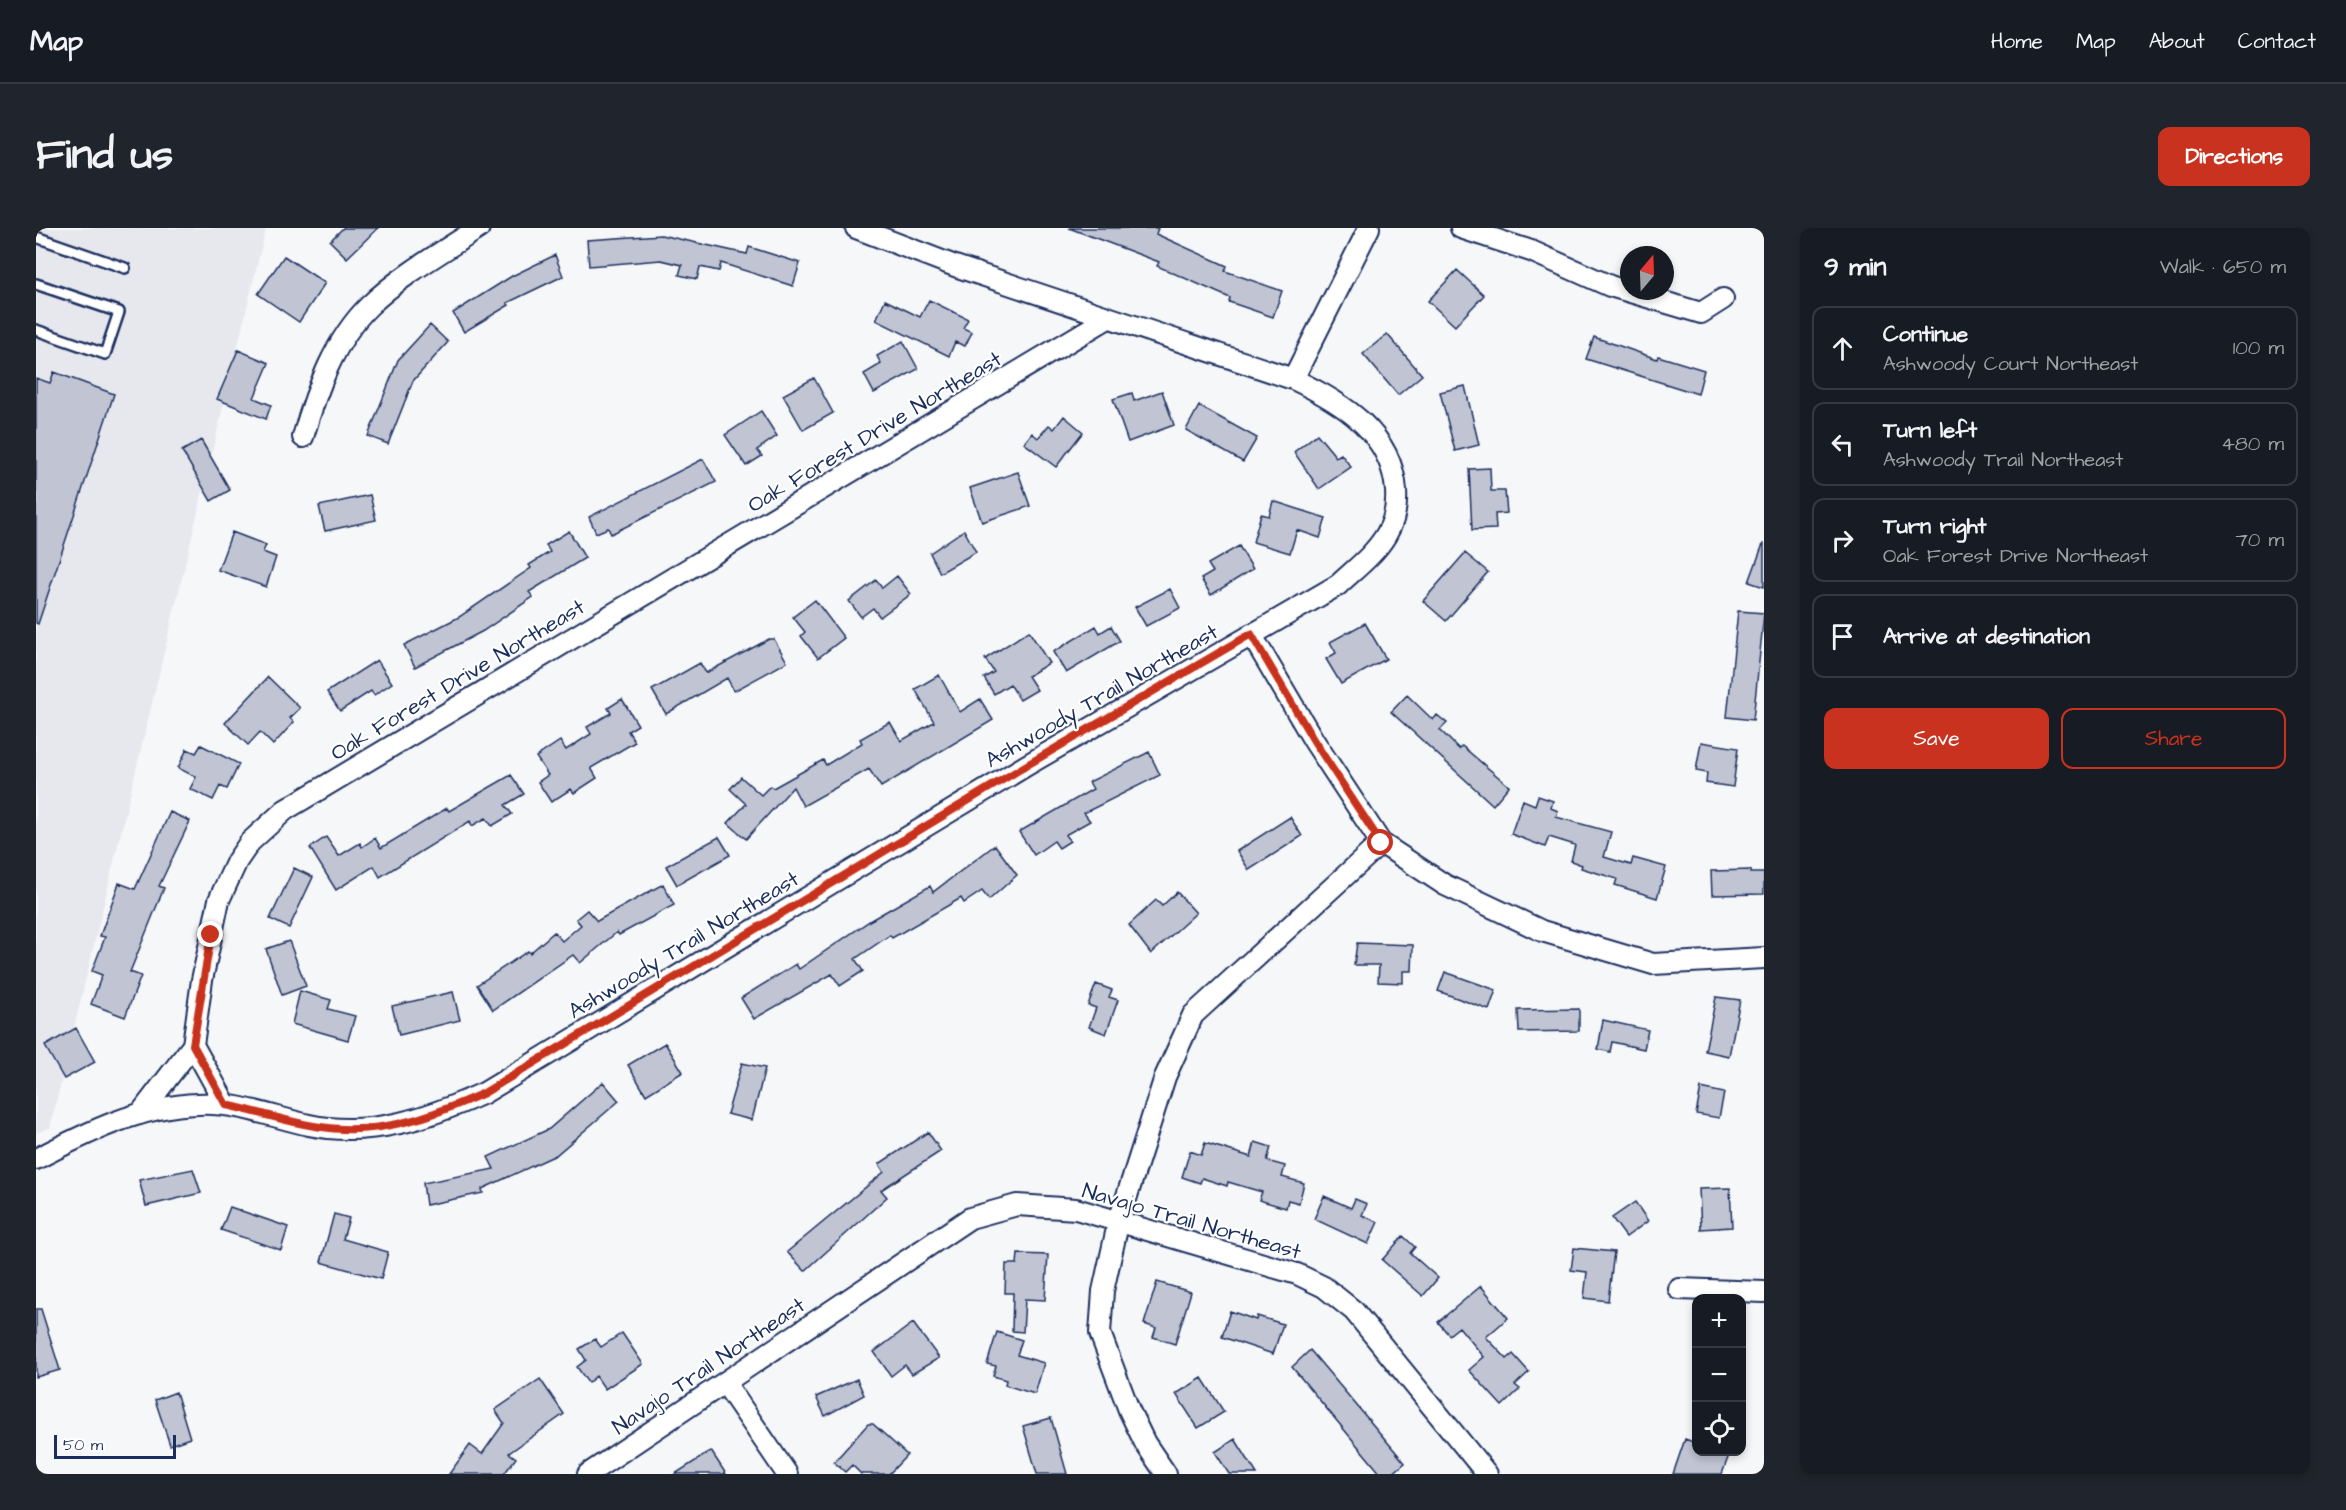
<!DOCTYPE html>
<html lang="en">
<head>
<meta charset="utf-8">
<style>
	:root { --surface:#171b24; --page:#20242c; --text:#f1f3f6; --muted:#9ea1a6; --line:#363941; --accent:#c8321e }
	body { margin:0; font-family:"Architects Daughter",sans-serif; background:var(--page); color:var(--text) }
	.controls { position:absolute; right:18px; bottom:18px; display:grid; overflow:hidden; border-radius:12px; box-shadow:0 3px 9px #0003 }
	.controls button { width:54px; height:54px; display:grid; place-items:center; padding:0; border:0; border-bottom:2px solid var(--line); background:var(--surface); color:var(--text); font:30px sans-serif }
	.compass { position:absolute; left:1584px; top:18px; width:54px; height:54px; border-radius:50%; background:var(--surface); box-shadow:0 3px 9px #0003; rotate:19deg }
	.scale { position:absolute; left:18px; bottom:15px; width:122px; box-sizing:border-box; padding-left:6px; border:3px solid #1b2f5e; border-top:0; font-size:16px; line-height:21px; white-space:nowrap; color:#1b2f5e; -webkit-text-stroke:4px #fff; paint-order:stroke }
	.stop { position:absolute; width:18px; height:18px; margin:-14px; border:4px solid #c8321e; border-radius:50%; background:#fff }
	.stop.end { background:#c8321e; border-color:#fff; box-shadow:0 2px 6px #0008 }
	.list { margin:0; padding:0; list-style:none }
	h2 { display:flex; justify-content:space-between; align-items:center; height:78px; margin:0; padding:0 24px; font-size:26px }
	h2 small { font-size:20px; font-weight:400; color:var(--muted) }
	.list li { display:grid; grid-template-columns:39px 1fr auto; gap:18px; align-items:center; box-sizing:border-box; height:84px; margin:0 12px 12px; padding:0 12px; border:2px solid var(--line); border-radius:12px }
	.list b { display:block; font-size:22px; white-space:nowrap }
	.list p { margin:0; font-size:20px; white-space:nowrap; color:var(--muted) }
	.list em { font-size:20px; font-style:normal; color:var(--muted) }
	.actions { display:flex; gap:12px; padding:18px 24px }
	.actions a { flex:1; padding:14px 0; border:2px solid var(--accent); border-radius:12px; text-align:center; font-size:21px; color:var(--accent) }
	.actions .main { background:var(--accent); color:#fff }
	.icon { flex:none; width:33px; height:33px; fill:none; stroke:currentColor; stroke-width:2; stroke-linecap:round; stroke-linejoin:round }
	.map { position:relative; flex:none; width:1728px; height:1246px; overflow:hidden; border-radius:12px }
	header { display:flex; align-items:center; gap:36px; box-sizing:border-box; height:84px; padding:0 30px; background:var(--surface); border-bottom:2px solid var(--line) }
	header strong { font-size:28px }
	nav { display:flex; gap:33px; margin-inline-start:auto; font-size:21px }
	.intro { display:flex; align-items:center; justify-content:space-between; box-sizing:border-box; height:144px; padding:0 36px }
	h1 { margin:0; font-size:42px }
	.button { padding:15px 27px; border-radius:12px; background:var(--accent); color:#fff; font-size:21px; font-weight:700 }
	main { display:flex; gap:36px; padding:0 36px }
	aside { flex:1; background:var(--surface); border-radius:12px; box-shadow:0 3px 9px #0003 }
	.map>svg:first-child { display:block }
</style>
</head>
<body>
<header>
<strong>Map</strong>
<nav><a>Home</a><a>Map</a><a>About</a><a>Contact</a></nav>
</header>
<div class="intro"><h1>Find us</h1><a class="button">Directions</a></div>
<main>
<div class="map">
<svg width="1728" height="1246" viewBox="0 0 1728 1246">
	<rect width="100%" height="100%" fill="#f6f7f9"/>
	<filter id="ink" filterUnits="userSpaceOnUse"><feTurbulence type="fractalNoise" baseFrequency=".0167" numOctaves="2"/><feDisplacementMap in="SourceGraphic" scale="12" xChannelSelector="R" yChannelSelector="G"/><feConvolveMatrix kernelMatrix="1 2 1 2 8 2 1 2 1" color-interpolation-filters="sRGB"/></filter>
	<g filter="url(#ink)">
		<!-- built -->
		<path fill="#e6e8ee" d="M 0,0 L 230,0 L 14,900 L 0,905 Z"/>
		<!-- building -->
		<path fill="#c0c4d3" stroke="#1b2f5e" stroke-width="1.5" d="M 307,0 L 342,0 L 311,30 L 294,13 Z
			M 1033,0 L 1122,0 L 1120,6 L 1191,38 L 1189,43 L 1246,63 L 1237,89 L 1193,74 L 1194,70 L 1121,38 L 1123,34 Z
			M 625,7 L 711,26 L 713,19 L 764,35 L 757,58 L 685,35 L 683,43 L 664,39 L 661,51 L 643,47 L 646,37 L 625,32 L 553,38 L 551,12 Z
			M 519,27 L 527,48 L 471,75 L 473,77 L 428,104 L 417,85 L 476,48 Z
			M 248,28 L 289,55 L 263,94 L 222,66 Z
			M 1421,42 L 1448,67 L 1419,98 L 1392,73 Z
			M 849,72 L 884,89 L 893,72 L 932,91 L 927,100 L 936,104 L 929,118 L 919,114 L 913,128 L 840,92 Z
			M 394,97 L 412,114 L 377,153 L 352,216 L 332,208 L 362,132 Z
			M 1351,106 L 1386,147 L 1362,167 L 1327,126 Z
			M 1558,109 L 1621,131 L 1622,128 L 1668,142 L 1662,166 L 1550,131 Z
			M 867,113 L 882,141 L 838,165 L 828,146 L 845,136 L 841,128 Z
			M 202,122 L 233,135 L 218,170 L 235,177 L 230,191 L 181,171 Z
			M 18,144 L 78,166 L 2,396 L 0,395 L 0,150 L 14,155 Z
			M 778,150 L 797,185 L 767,202 L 747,167 Z
			M 1429,158 L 1443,217 L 1419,223 L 1404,164 Z
			M 1126,163 L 1138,197 L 1092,214 L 1077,171 L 1096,165 L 1098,173 Z
			M 1163,178 L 1221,210 L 1207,234 L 1150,202 Z
			M 725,183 L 741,208 L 721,222 L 726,228 L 710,238 L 689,207 Z
			M 1028,188 L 1047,204 L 1020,239 L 988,215 L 996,205 L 1002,210 L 1013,197 L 1018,201 Z
			M 1281,206 L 1300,229 L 1305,226 L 1315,239 L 1283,261 L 1258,224 Z
			M 165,212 L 194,262 L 175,273 L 146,223 Z
			M 667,231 L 680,254 L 575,306 L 572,300 L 560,305 L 553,289 Z
			M 1454,240 L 1455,263 L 1469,263 L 1471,285 L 1459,286 L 1460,301 L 1436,302 L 1433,241 Z
			M 982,244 L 994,278 L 946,294 L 934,260 Z
			M 334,267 L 340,292 L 289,303 L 283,278 Z
			M 1237,273 L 1290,290 L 1284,310 L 1261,302 L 1254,325 L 1217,314 L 1225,286 L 1233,288 Z
			M 928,302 L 940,324 L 904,345 L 894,325 Z
			M 533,303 L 549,330 L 493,364 L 497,369 L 447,403 L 379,439 L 368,417 L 423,389 L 495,340 L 493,337 L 514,324 L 510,317 Z
			M 196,304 L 230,317 L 227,324 L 240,329 L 230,359 L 182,342 Z
			M 1727,316 L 1728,316 L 1728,359 L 1713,354 Z
			M 1203,318 L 1217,341 L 1175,367 L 1165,351 L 1177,344 L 1172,336 Z
			M 1429,325 L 1452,344 L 1410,393 L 1387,373 Z
			M 861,348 L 875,366 L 844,389 L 837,380 L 825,389 L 813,373 L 840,352 L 846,360 Z
			M 1134,361 L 1144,380 L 1110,398 L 1099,379 Z
			M 779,372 L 808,410 L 782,430 L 765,408 L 769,404 L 757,389 Z
			M 1702,383 L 1728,385 L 1717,492 L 1691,489 Z
			M 1329,395 L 1350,431 L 1305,456 L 1290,431 L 1300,425 L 1294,414 Z
			M 1060,398 L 1064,405 L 1075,398 L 1084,413 L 1030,445 L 1017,424 Z
			M 993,403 L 1013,435 L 992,448 L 1001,462 L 984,472 L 974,456 L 958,466 L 948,450 L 958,444 L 949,431 Z
			M 733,411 L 738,411 L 751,434 L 698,463 L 691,450 L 630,486 L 616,462 L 664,435 L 670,445 Z
			M 341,432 L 356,455 L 338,467 L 335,463 L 304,483 L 291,464 Z
			M 903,447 L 924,484 L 944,471 L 957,492 L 845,559 L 833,541 L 767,578 L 757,559 L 710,611 L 692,595 L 710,576 L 694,561 L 705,549 L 725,567 L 734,558 L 737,560 L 787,532 L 790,537 L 826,515 L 824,511 L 854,494 L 865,513 L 898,494 L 879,461 Z
			M 232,449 L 264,480 L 254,490 L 258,494 L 237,517 L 224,504 L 212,517 L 189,495 Z
			M 1371,467 L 1397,492 L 1401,487 L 1411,495 L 1404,502 L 1423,521 L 1426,518 L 1473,558 L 1457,577 L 1355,484 Z
			M 586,471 L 602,497 L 592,503 L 599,514 L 555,540 L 561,550 L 538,565 L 535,561 L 515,574 L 502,554 L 512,547 L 500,529 L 524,513 L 530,522 L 555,506 L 551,499 L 575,485 L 572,480 Z
			M 1665,514 L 1702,520 L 1697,559 L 1670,555 L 1671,545 L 1660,543 Z
			M 165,517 L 203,536 L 191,561 L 184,558 L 177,572 L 154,561 L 160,549 L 142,540 L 151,521 L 160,525 Z
			M 1113,524 L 1124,547 L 1048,585 L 1054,593 L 1029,607 L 1034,613 L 1023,620 L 1018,613 L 998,627 L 983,604 L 1057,561 L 1053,554 Z
			M 475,547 L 488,566 L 469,577 L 476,586 L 456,598 L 450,590 L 436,598 L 434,593 L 344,649 L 338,638 L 300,662 L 274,620 L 290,609 L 303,628 L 324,615 L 326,619 L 339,610 L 345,620 L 411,580 L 413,583 Z
			M 1502,568 L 1517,573 L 1515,580 L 1522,583 L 1520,589 L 1575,604 L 1568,629 L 1595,637 L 1597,630 L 1630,639 L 1621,670 L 1579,657 L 1581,651 L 1545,640 L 1546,637 L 1535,633 L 1539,617 L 1513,609 L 1509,619 L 1475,606 L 1487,572 L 1499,577 Z
			M 134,584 L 154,593 L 123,658 L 128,660 L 94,744 L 105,748 L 89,789 L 55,776 L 66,747 L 56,743 L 69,709 L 64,708 L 83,655 L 99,661 Z
			M 1254,589 L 1266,608 L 1213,642 L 1201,623 Z
			M 683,609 L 694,627 L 641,657 L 630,638 Z
			M 959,617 L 981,647 L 953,672 L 946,663 L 928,675 L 925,670 L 856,710 L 854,707 L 819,731 L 827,743 L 804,758 L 796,746 L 718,791 L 705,770 L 760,736 L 763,741 L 835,692 L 894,658 L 897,664 Z
			M 258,640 L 277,649 L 253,700 L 234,691 Z
			M 1715,642 L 1715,645 L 1728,645 L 1728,666 L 1676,667 L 1675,643 Z
			M 627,656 L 638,677 L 583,707 L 581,704 L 544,735 L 537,727 L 457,782 L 441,757 L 492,723 L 494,725 L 518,704 L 526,713 L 545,697 L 540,691 L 551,682 L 561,693 Z
			M 1141,664 L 1160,685 L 1115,726 L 1093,697 L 1120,672 L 1126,678 Z
			M 253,713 L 270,758 L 246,767 L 230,721 Z
			M 1321,715 L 1377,717 L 1376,743 L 1367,743 L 1367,755 L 1342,754 L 1343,737 L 1318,737 Z
			M 1409,744 L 1460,762 L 1453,782 L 1402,763 Z
			M 1060,756 L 1076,762 L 1073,769 L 1082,772 L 1070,806 L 1053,799 L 1060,780 L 1052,777 Z
			M 264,763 L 295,772 L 292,781 L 319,788 L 312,812 L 256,796 Z
			M 417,764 L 424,792 L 363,807 L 356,778 Z
			M 1680,769 L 1704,772 L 1693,828 L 1669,823 Z
			M 1543,781 L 1543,803 L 1483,804 L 1482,782 Z
			M 1567,792 L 1612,802 L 1608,821 L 1576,814 L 1574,824 L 1562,821 Z
			M 40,800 L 59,834 L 28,851 L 9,818 Z
			M 629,815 L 647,844 L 610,867 L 592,837 Z
			M 706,835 L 729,840 L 716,892 L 691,886 Z
			M 567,854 L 583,873 L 520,927 L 446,961 L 447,965 L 390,977 L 387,955 L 458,941 L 452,929 L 513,901 Z
			M 1665,860 L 1688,865 L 1683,890 L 1660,886 Z
			M 892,904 L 905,923 L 845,962 L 851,969 L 769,1043 L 751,1024 L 848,944 L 843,936 Z
			M 1219,914 L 1235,919 L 1231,933 L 1249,938 L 1246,949 L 1268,955 L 1263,975 L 1252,972 L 1250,980 L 1223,972 L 1226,964 L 1192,954 L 1191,958 L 1166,950 L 1164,955 L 1146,949 L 1154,923 L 1165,927 L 1169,915 L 1215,929 Z
			M 157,941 L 165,965 L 110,978 L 103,952 Z
			M 1694,960 L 1696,999 L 1665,1001 L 1663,961 Z
			M 1288,968 L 1315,980 L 1319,971 L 1331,976 L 1326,987 L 1342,994 L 1332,1016 L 1278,991 Z
			M 1599,974 L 1612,993 L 1590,1009 L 1576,990 Z
			M 194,979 L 252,999 L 245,1022 L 185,1002 Z
			M 298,986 L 313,990 L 307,1011 L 352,1024 L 345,1051 L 285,1034 Z
			M 1367,1008 L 1379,1019 L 1374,1025 L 1402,1050 L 1387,1068 L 1346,1032 Z
			M 1538,1020 L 1578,1024 L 1572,1073 L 1548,1070 L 1551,1044 L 1535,1042 Z
			M 982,1026 L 1012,1027 L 1009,1072 L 989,1071 L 987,1104 L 976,1103 L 977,1065 L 969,1065 L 970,1036 L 981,1036 Z
			M 1121,1054 L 1155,1064 L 1139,1116 L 1117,1109 L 1120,1100 L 1108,1096 Z
			M 1445,1058 L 1472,1090 L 1450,1109 L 1471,1131 L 1477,1126 L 1493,1144 L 1479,1157 L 1484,1161 L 1466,1178 L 1433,1142 L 1448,1129 L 1423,1099 L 1413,1107 L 1402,1094 Z
			M 0,1081 L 5,1081 L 24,1142 L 0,1149 Z
			M 1194,1083 L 1220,1092 L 1221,1088 L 1247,1096 L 1237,1126 L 1186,1109 Z
			M 877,1095 L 903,1130 L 876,1146 L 869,1137 L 855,1148 L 838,1124 Z
			M 961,1104 L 986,1112 L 981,1127 L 1008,1135 L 999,1166 L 969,1157 L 970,1152 L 957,1148 L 960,1138 L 951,1136 Z
			M 586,1105 L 607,1136 L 569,1161 L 560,1148 L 552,1155 L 541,1139 L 550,1132 L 543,1121 L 559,1111 L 565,1119 Z
			M 1274,1122 L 1369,1235 L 1356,1246 L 1345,1246 L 1256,1139 Z
			M 1166,1150 L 1188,1184 L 1162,1200 L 1140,1166 Z
			M 504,1151 L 528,1186 L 473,1225 L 480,1230 L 468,1246 L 413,1246 L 434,1217 L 446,1226 L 468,1195 L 459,1182 Z
			M 821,1151 L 828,1167 L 789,1188 L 780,1169 Z
			M 140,1164 L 154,1210 L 134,1217 L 119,1172 Z
			M 1015,1190 L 1031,1246 L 1001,1246 L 987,1198 Z
			M 832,1196 L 837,1196 L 871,1227 L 853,1246 L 825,1246 L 816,1237 L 809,1244 L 798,1234 Z
			M 1199,1211 L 1221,1246 L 1193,1246 L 1179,1224 Z
			M 1649,1211 L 1660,1215 L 1660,1224 L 1684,1224 L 1693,1227 L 1686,1246 L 1637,1246 Z
			M 675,1223 L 690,1246 L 639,1246 Z"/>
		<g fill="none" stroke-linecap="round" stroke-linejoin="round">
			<!-- lane casing -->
			<g stroke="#1b2f5e" stroke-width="14">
				<path id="lane" d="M 0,9 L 89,40
					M 0,56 L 83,84 L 69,126 L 0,102"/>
			</g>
			<!-- street casing -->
			<g stroke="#1b2f5e" stroke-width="24">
				<path id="street" d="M 1425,0 L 1495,23 L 1574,58 L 1665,85 L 1687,71
					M 1257,151 L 1333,0
					M 267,209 C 280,164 298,112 333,78 C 361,50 409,22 443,0
					M 1215,406 L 1278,513 L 1345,615 L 1409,657 L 1506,703 L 1617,736 L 1728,730
					M 190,877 L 157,817 L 166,752 L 183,672 L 201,633 L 214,614 L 249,582 L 1072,90
					M 104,886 L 157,817
					M 0,931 C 50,905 104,878 162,876 C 200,874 236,889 273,897 C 335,910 392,890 448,865 L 991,537 L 1302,357 C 1319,341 1338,327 1350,307 C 1358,294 1361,278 1360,263 C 1356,205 1306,174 1257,151 L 919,38 L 820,0
					M 1643,1061 L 1728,1064
					M 689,1155 L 751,1246
					M 552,1246 L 934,990 L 981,977 L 1040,981 L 1261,1046 L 1288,1059 L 1318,1083 L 1451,1246
					M 1130,1246 L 1109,1215 L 1093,1182 L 1064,1105 L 1067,1063 L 1082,996 L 1129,849 L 1157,787 L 1345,615"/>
			</g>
			<!-- lane -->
			<use href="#lane" stroke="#fff" stroke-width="9"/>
			<!-- street -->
			<use href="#street" stroke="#fff" stroke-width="20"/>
		</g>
	</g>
	<g fill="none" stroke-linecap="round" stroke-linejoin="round" filter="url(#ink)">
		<!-- route -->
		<path stroke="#c8321e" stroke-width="8" d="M 175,707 L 157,817 L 190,877 C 228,885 268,900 307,901 C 358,903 403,885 448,865 L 991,537 L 1215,406 L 1278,513 L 1345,615"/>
	</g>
	<g text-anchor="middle" stroke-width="4.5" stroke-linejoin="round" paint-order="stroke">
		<!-- street labels -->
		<g font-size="22" fill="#1b2f5e" stroke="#fff">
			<text transform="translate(838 203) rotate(-31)" y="8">Oak Forest Drive Northeast</text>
			<text transform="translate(421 451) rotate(-31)" y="8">Oak Forest Drive Northeast</text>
			<text transform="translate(1065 467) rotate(-30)" y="8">Ashwoody Trail Northeast</text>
			<text transform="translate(647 716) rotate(-31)" y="8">Ashwoody Trail Northeast</text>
			<text transform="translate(1156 992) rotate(16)" y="8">Navajo Trail Northeast</text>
			<text transform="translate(672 1137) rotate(-34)" y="8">Navajo Trail Northeast</text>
		</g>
	</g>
</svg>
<div class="controls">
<button>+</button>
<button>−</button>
<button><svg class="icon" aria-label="locate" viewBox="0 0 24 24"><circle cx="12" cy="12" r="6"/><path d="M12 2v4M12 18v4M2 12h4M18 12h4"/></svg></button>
</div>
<svg class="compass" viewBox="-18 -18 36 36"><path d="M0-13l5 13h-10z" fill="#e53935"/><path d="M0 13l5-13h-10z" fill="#9ea1a6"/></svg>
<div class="scale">50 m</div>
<div class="stop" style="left:1345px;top:615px"></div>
<div class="stop end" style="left:175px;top:707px"></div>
</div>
<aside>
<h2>9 min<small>Walk · 650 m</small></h2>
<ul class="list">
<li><svg class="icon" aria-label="ahead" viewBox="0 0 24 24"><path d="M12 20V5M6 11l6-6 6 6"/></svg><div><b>Continue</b><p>Ashwoody Court Northeast</p></div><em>100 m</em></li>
<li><svg class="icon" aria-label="left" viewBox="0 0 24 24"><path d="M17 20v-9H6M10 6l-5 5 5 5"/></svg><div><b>Turn left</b><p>Ashwoody Trail Northeast</p></div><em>480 m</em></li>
<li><svg class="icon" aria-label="right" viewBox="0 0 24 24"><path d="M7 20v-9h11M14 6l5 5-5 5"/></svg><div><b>Turn right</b><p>Oak Forest Drive Northeast</p></div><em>70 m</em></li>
<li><svg class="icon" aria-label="arrive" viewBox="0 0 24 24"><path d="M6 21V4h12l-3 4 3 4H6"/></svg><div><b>Arrive at destination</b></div></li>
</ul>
<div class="actions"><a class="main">Save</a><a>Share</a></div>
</aside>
</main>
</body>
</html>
